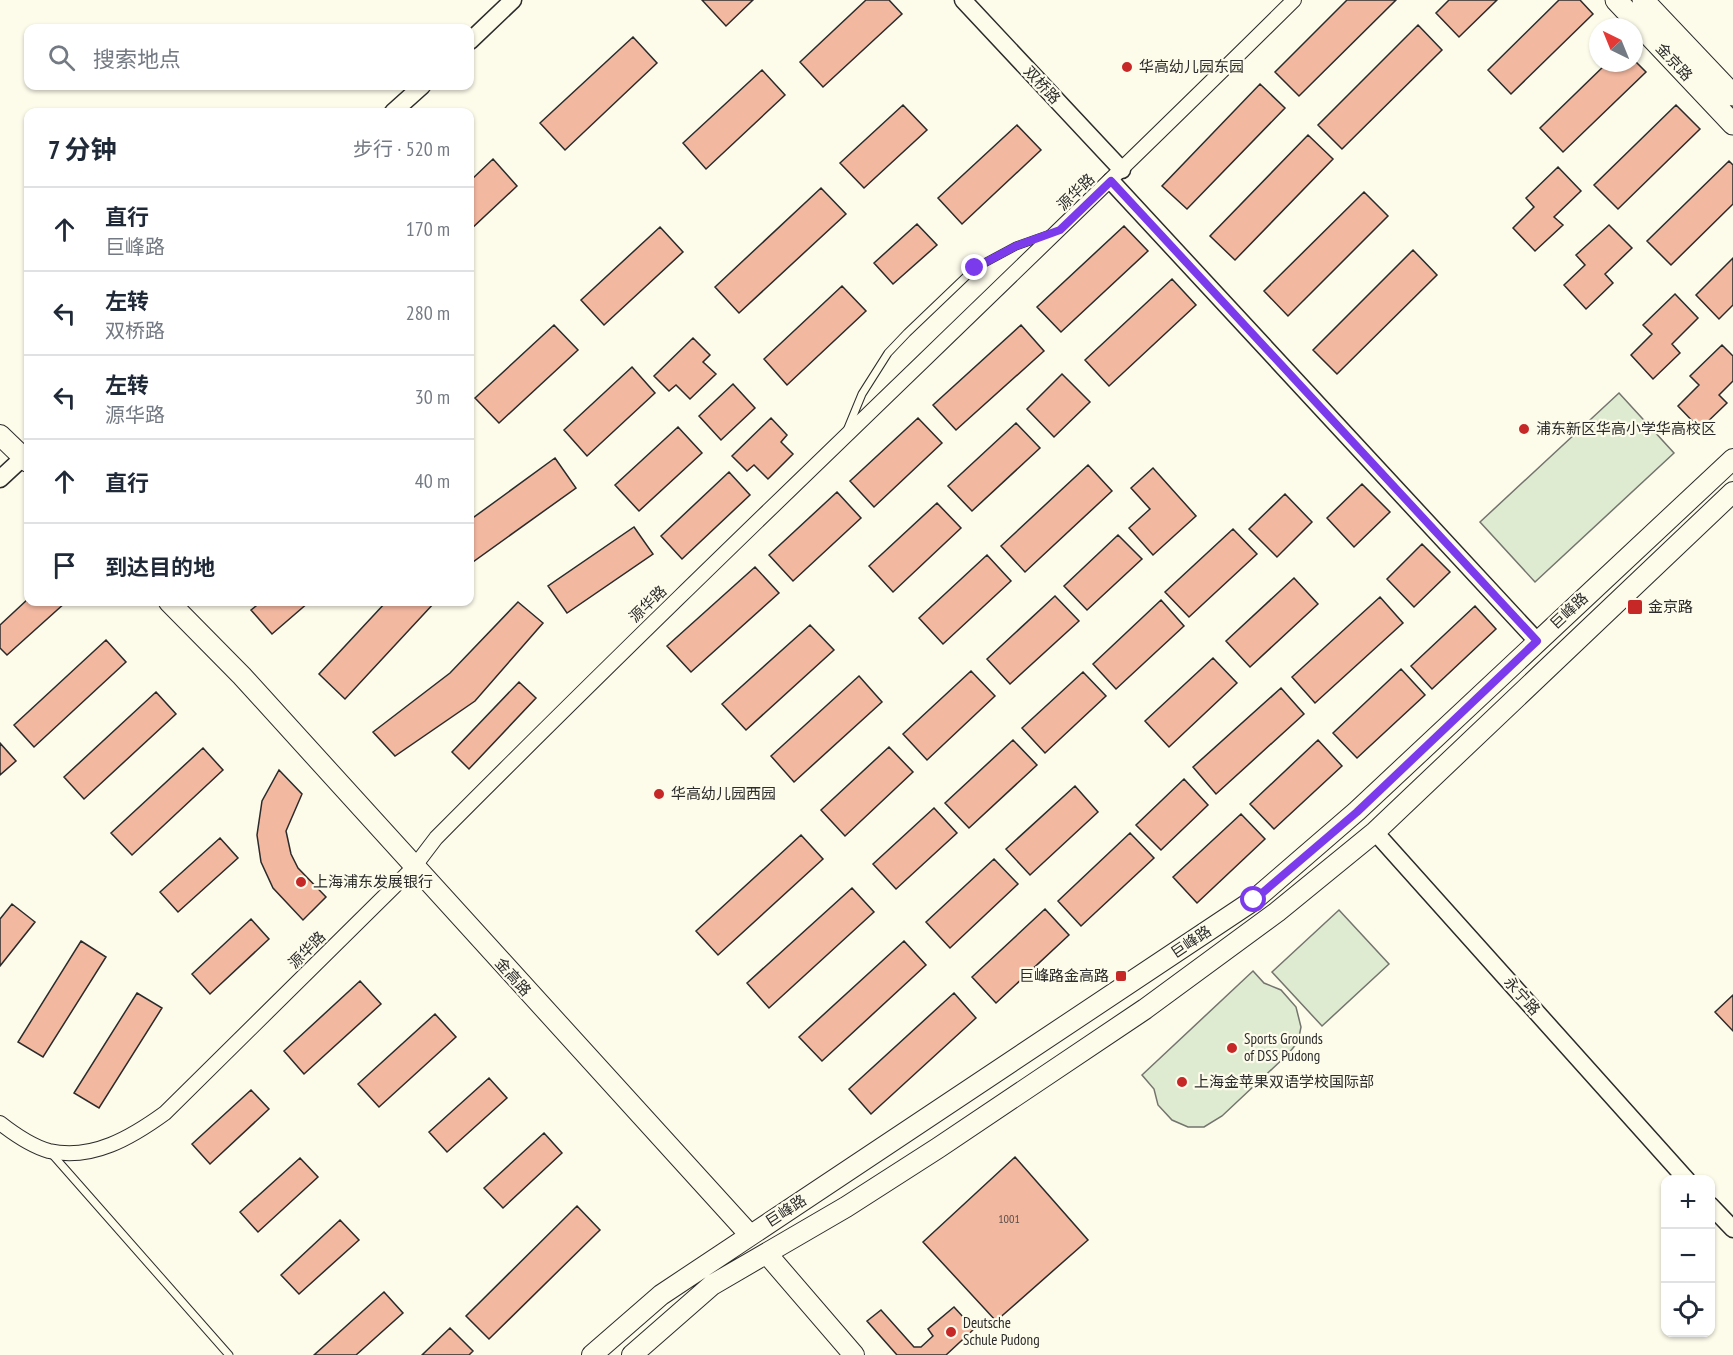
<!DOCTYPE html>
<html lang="zh">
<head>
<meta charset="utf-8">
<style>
	:root { --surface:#fff; --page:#f6f6f7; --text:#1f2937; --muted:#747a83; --line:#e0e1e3 }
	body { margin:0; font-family:"PT Sans Narrow","Noto Sans SC",sans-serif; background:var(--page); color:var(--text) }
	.controls { position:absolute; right:18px; bottom:18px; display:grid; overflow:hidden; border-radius:12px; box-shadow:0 2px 4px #0004 }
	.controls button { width:54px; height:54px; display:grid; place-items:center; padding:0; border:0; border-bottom:2px solid var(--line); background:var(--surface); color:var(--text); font:30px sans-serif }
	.compass { position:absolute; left:1589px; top:18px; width:54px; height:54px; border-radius:50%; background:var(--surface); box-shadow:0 2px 4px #0004; rotate:317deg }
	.stop { position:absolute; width:18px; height:18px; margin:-14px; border:4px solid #7c3aed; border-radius:50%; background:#fff }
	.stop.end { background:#7c3aed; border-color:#fff; box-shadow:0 2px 6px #0008 }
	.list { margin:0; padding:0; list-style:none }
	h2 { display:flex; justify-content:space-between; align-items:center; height:78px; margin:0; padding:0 24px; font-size:26px }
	h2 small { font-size:20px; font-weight:400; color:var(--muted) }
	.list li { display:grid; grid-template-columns:39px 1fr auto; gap:18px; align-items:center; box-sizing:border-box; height:84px; padding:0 24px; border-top:2px solid var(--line) }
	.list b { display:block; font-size:22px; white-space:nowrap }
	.list p { margin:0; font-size:20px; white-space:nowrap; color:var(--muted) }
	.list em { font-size:20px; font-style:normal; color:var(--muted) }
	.icon { flex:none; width:33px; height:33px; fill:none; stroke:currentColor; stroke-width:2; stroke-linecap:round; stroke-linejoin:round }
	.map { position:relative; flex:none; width:1733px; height:1355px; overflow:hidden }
	.search { position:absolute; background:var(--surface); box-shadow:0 2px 4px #0004; left:24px; top:24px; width:450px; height:66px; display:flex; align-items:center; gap:15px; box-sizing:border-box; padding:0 21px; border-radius:12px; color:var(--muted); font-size:22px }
	.panel { position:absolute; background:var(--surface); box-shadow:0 2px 4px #0004; left:24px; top:108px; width:450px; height:498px; border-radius:12px }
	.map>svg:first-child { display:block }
</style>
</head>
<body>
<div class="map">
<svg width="1733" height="1355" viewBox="0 0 1733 1355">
	<rect width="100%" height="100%" fill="#fdfbea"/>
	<!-- green -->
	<path fill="#deebd1" stroke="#74746e" stroke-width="1.5" d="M 1619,393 L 1674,453 L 1535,582 L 1480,522 Z
		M 1339,910 L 1389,964 L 1322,1026 L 1272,972 Z
		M 1253,971 L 1264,983 L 1281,990 L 1296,1007 L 1301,1027 L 1298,1042 L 1288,1054 L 1222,1116 L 1204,1127 L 1188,1127 L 1172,1120 L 1158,1105 L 1154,1089 L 1142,1075 Z"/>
	<!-- building -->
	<path fill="#f2b8a0" stroke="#2b2b2b" stroke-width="1.5" d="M 702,0 L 753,0 L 726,26 Z
		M 866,0 L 889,0 L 902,14 L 823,87 L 800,62 Z
		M 1347,0 L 1396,0 L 1299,96 L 1275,72 Z
		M 1449,0 L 1497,0 L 1459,37 L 1436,13 Z
		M 1559,0 L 1580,0 L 1593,14 L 1511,94 L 1488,70 Z
		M 1418,25 L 1442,50 L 1342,149 L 1318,125 Z
		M 633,37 L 657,63 L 565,150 L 540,123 Z
		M 1634,60 L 1646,72 L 1563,152 L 1540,128 L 1607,63 L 1634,63 Z
		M 762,70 L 785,95 L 706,169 L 683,143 Z
		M 1260,84 L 1285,108 L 1187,209 L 1162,186 Z
		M 903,105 L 927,130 L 864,188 L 840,163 Z
		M 1676,105 L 1700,129 L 1618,209 L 1594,185 Z
		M 1017,125 L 1041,150 L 962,224 L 938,198 Z
		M 1308,135 L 1333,159 L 1235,260 L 1210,236 Z
		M 493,159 L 517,186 L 470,230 L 470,181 Z
		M 1729,161 L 1733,165 L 1733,204 L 1671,265 L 1647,241 Z
		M 1558,167 L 1581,191 L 1554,217 L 1563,225 L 1535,251 L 1513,228 L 1534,207 L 1526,198 Z
		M 821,188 L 846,214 L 739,313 L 715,287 Z
		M 1364,192 L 1388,216 L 1288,316 L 1264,291 Z
		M 917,224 L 937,245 L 893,284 L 874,263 Z
		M 1609,225 L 1632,248 L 1605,274 L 1613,283 L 1586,309 L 1564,285 L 1585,265 L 1576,255 Z
		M 1124,226 L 1148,251 L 1061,332 L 1037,307 Z
		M 660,227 L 683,252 L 604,325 L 581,300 Z
		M 1413,250 L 1437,275 L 1337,374 L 1313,350 Z
		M 1733,258 L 1733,305 L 1719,319 L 1696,295 Z
		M 1172,279 L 1196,305 L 1109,386 L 1085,360 Z
		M 842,286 L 866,311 L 787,385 L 764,359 Z
		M 1675,294 L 1698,318 L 1672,344 L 1680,353 L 1653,379 L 1631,355 L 1652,334 L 1643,325 Z
		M 554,325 L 578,350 L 499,423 L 475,398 Z
		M 1021,325 L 1044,351 L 956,430 L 933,405 Z
		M 693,338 L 710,355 L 703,362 L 716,374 L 690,399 L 676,385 L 669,391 L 654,376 Z
		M 1722,345 L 1733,356 L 1733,381 L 1719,395 L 1727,403 L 1700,429 L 1678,406 L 1699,385 L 1690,376 Z
		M 632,367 L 655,393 L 587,456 L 564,430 Z
		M 1062,374 L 1090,402 L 1054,437 L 1027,409 Z
		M 733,384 L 755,408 L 721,440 L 699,416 Z
		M 771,418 L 787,435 L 781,442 L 793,454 L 768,479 L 754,465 L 747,471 L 732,456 Z
		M 918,418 L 942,443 L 874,507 L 850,481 Z
		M 1016,423 L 1040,448 L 972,511 L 948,486 Z
		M 678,427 L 702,453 L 639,511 L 615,485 Z
		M 555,458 L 576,488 L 470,564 L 470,520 Z
		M 1088,465 L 1112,491 L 1025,572 L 1001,546 Z
		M 1153,468 L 1196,516 L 1153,555 L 1129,528 L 1150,509 L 1131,488 Z
		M 729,472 L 750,495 L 682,559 L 661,536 Z
		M 1362,484 L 1390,512 L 1354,547 L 1327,518 Z
		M 837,492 L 861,518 L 793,581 L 769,555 Z
		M 1285,494 L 1312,522 L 1277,557 L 1249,529 Z
		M 937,503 L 961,528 L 893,592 L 869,566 Z
		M 634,527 L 653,554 L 567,613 L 548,586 Z
		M 1233,529 L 1257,554 L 1189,617 L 1165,592 Z
		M 1118,535 L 1142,559 L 1087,610 L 1064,586 Z
		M 1422,544 L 1450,572 L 1414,607 L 1387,579 Z
		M 987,555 L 1011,581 L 943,644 L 919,618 Z
		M 755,567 L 779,593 L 691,672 L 667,646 Z
		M 1294,578 L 1318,604 L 1250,667 L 1226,641 Z
		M 1055,596 L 1079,621 L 1010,684 L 987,659 Z
		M 1380,597 L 1403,623 L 1315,703 L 1292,677 Z
		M 28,599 L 28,602 L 66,602 L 7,655 L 0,648 L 0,625 Z
		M 1161,600 L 1184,626 L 1116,689 L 1093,664 Z
		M 261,602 L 309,602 L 272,634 L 251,610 Z
		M 386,602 L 435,602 L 345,699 L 319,674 Z
		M 518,602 L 543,623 L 475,701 L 395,756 L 373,732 L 450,673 Z
		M 1475,606 L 1496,629 L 1432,689 L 1411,666 Z
		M 810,625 L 834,650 L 746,730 L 722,704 Z
		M 106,640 L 126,662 L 34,747 L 14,725 Z
		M 1213,658 L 1237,683 L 1169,747 L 1145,721 Z
		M 1401,669 L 1425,695 L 1357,758 L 1333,733 Z
		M 971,671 L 995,696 L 927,760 L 903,734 Z
		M 1083,672 L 1106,696 L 1045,753 L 1022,728 Z
		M 859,676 L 882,702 L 794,782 L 771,756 Z
		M 519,682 L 536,698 L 469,769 L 452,752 Z
		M 1281,688 L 1304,714 L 1216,794 L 1193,767 Z
		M 156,692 L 176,714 L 84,799 L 64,777 Z
		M 1013,740 L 1037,765 L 969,828 L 945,803 Z
		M 1318,740 L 1342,766 L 1274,829 L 1250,804 Z
		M 0,743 L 16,761 L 0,775 Z
		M 889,747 L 913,772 L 845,836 L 821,810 Z
		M 203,748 L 223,770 L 132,855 L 111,833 Z
		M 279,770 L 302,794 L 286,831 L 291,854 L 298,868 L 326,897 L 303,920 L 273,888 L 261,862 L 257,835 L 262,801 Z
		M 1184,779 L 1208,805 L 1161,850 L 1136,825 Z
		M 1075,786 L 1098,812 L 1030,875 L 1006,849 Z
		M 934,808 L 957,833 L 896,889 L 873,864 Z
		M 1241,814 L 1265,839 L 1197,903 L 1173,877 Z
		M 1130,833 L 1154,858 L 1081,926 L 1058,901 Z
		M 801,835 L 823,859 L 718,955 L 696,931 Z
		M 220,838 L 238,858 L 178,912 L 160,892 Z
		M 994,859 L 1018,884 L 950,948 L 926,922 Z
		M 852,888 L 874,912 L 769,1008 L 747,983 Z
		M 12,904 L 35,922 L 0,966 L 0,919 Z
		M 1045,909 L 1069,935 L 996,1003 L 972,977 Z
		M 251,919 L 269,939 L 210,994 L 192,974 Z
		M 81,941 L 106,957 L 43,1057 L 18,1042 Z
		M 904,941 L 926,965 L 822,1061 L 799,1037 Z
		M 360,981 L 381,1004 L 304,1074 L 284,1051 Z
		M 137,993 L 162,1008 L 99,1108 L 74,1093 Z
		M 954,993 L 976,1018 L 871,1114 L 849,1089 Z
		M 1733,995 L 1733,1031 L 1715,1012 Z
		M 435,1014 L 456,1037 L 379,1107 L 358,1084 Z
		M 489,1078 L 507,1098 L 447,1152 L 429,1132 Z
		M 251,1090 L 269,1109 L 210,1164 L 192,1144 Z
		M 544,1133 L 562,1153 L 503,1208 L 484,1188 Z
		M 1015,1157 L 1088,1240 L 996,1321 L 923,1242 Z
		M 300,1158 L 318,1177 L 258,1232 L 240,1212 Z
		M 577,1206 L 600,1230 L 489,1339 L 466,1316 Z
		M 340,1220 L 359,1240 L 299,1294 L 281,1275 Z
		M 384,1292 L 403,1313 L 356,1355 L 314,1355 Z
		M 954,1307 L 974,1329 L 946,1355 L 897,1355 L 867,1321 L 881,1310 L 914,1347 L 921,1347 L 933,1336 L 928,1329 Z
		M 450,1328 L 473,1351 L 469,1355 L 422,1355 Z"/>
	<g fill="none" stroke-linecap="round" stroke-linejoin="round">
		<!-- service casing -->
		<g stroke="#2b2b2b" stroke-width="9">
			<path id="service" d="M 848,428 L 862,394 L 888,353 L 907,333 L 975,268 L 1016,246 L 1050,234
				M 51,1153 L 229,1355"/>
		</g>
		<!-- minor casing -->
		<g stroke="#2b2b2b" stroke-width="16">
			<path id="minor" d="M 0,1123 C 14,1134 31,1146 49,1151 C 92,1161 132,1137 165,1113 L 414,867 L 436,838 C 718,554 1010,281 1294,0"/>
		</g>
		<!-- tertiary casing -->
		<g stroke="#2b2b2b" stroke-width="19">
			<path id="tertiary" d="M 963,0 L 1122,170
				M 470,41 L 513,0
				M 393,112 L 422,86
				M 1111,181 L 1537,641
				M 0,479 L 28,453
				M 1375,832 L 1687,1180
				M 1710,1205 L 1733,1229"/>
		</g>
		<!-- secondary casing -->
		<g stroke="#2b2b2b" stroke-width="22">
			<path id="secondary" d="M 0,435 L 28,462
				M 169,602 L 242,676 L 750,1235
				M 767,1254 L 854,1355
				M 592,1355 L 661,1295 L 1254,900 L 1357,811 L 1733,459
				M 632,1355 L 712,1285 L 846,1207 L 938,1148 L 1145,1009 L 1277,912 L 1375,832 L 1733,492"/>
		</g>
		<!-- primary casing -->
		<g stroke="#2b2b2b" stroke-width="23">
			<path id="primary" d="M 1616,0 L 1733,124
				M 1643,0 L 1733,95"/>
		</g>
		<!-- service -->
		<use href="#service" stroke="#fdfbea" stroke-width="7"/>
		<!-- minor -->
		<use href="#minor" stroke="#fdfbea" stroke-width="14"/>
		<!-- tertiary -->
		<use href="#tertiary" stroke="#fdfbea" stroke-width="16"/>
		<!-- secondary -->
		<use href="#secondary" stroke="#fdfbea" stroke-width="20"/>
		<!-- primary -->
		<use href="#primary" stroke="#fdfbea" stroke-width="21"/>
	</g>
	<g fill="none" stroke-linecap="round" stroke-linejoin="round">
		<!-- route -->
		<path stroke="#7c3aed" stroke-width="8" d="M 975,268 L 1016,246 L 1060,230 L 1111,181 L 1537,641 L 1357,812 L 1254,900"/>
	</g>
	<!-- markers -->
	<g fill="#c62828" stroke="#fdfbea" stroke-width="2">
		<circle cx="1127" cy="67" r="6"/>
		<circle cx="1524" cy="429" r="6"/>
		<rect x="1627" y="599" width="16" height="16" rx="3"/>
		<circle cx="659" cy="794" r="6"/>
		<circle cx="301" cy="882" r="6"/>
		<rect x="1115" y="970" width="12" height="12" rx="3"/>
		<circle cx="1232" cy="1048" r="6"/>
		<circle cx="1182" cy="1082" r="6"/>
		<circle cx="951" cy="1332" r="6"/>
	</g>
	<g text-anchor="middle" stroke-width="4.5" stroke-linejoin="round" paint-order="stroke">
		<!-- number labels -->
		<g font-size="12" fill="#5d4e48">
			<text x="1009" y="1223">1001</text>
		</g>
		<!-- street labels -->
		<g font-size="15" fill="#2b2b2b" stroke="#fdfbea">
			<text transform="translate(1674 62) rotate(47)" y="5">金京路</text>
			<text transform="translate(1042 85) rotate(47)" y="5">双桥路</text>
			<text transform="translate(1076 192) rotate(-44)" y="5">源华路</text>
			<text transform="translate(648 604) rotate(-44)" y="5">源华路</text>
			<text transform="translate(1569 611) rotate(-43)" y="5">巨峰路</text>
			<text transform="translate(1191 942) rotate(-34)" y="5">巨峰路</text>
			<text transform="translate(307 950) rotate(-45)" y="5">源华路</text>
			<text transform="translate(513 977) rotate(48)" y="5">金高路</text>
			<text transform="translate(1522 996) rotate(48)" y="5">永宁路</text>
			<text transform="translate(786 1211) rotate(-33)" y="5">巨峰路</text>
		</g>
		<!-- poi labels -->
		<g font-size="15" fill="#2b2b2b" stroke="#fdfbea" text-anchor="start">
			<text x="1139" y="72">华高幼儿园东园</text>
			<text x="1536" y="434">浦东新区华高小学华高校区</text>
			<text x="1648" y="612">金京路</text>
			<text x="671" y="799">华高幼儿园西园</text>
			<text x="313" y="887">上海浦东发展银行</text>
			<text x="1109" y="981" text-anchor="end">巨峰路金高路</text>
			<text x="1244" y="1044">Sports Grounds<tspan x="1244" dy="17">of DSS Pudong</tspan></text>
			<text x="1194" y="1087">上海金苹果双语学校国际部</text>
			<text x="963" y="1328">Deutsche<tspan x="963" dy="17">Schule Pudong</tspan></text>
		</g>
	</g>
</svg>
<div class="controls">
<button>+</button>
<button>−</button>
<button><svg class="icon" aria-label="locate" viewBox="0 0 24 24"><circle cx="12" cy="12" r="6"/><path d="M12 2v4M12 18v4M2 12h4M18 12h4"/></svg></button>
</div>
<svg class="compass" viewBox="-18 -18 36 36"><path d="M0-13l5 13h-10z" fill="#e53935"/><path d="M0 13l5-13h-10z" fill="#747a83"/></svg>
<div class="stop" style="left:1254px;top:900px"></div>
<div class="stop end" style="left:975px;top:268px"></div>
<div class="search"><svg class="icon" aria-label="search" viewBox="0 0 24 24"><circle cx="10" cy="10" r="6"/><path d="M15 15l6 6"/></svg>搜索地点</div>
<section class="panel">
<h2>7 分钟<small>步行 · 520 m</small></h2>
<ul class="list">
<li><svg class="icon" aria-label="ahead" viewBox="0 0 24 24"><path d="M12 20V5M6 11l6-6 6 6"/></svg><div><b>直行</b><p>巨峰路</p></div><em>170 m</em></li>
<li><svg class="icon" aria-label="left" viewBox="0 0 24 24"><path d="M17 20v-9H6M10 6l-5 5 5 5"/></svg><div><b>左转</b><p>双桥路</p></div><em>280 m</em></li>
<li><svg class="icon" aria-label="left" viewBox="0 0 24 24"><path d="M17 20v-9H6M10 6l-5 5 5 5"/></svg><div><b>左转</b><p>源华路</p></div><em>30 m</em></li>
<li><svg class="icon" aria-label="ahead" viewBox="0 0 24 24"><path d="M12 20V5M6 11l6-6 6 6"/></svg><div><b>直行</b></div><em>40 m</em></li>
<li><svg class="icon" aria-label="arrive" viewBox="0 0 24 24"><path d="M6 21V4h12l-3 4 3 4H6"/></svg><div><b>到达目的地</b></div></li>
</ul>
</section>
</div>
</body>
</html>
